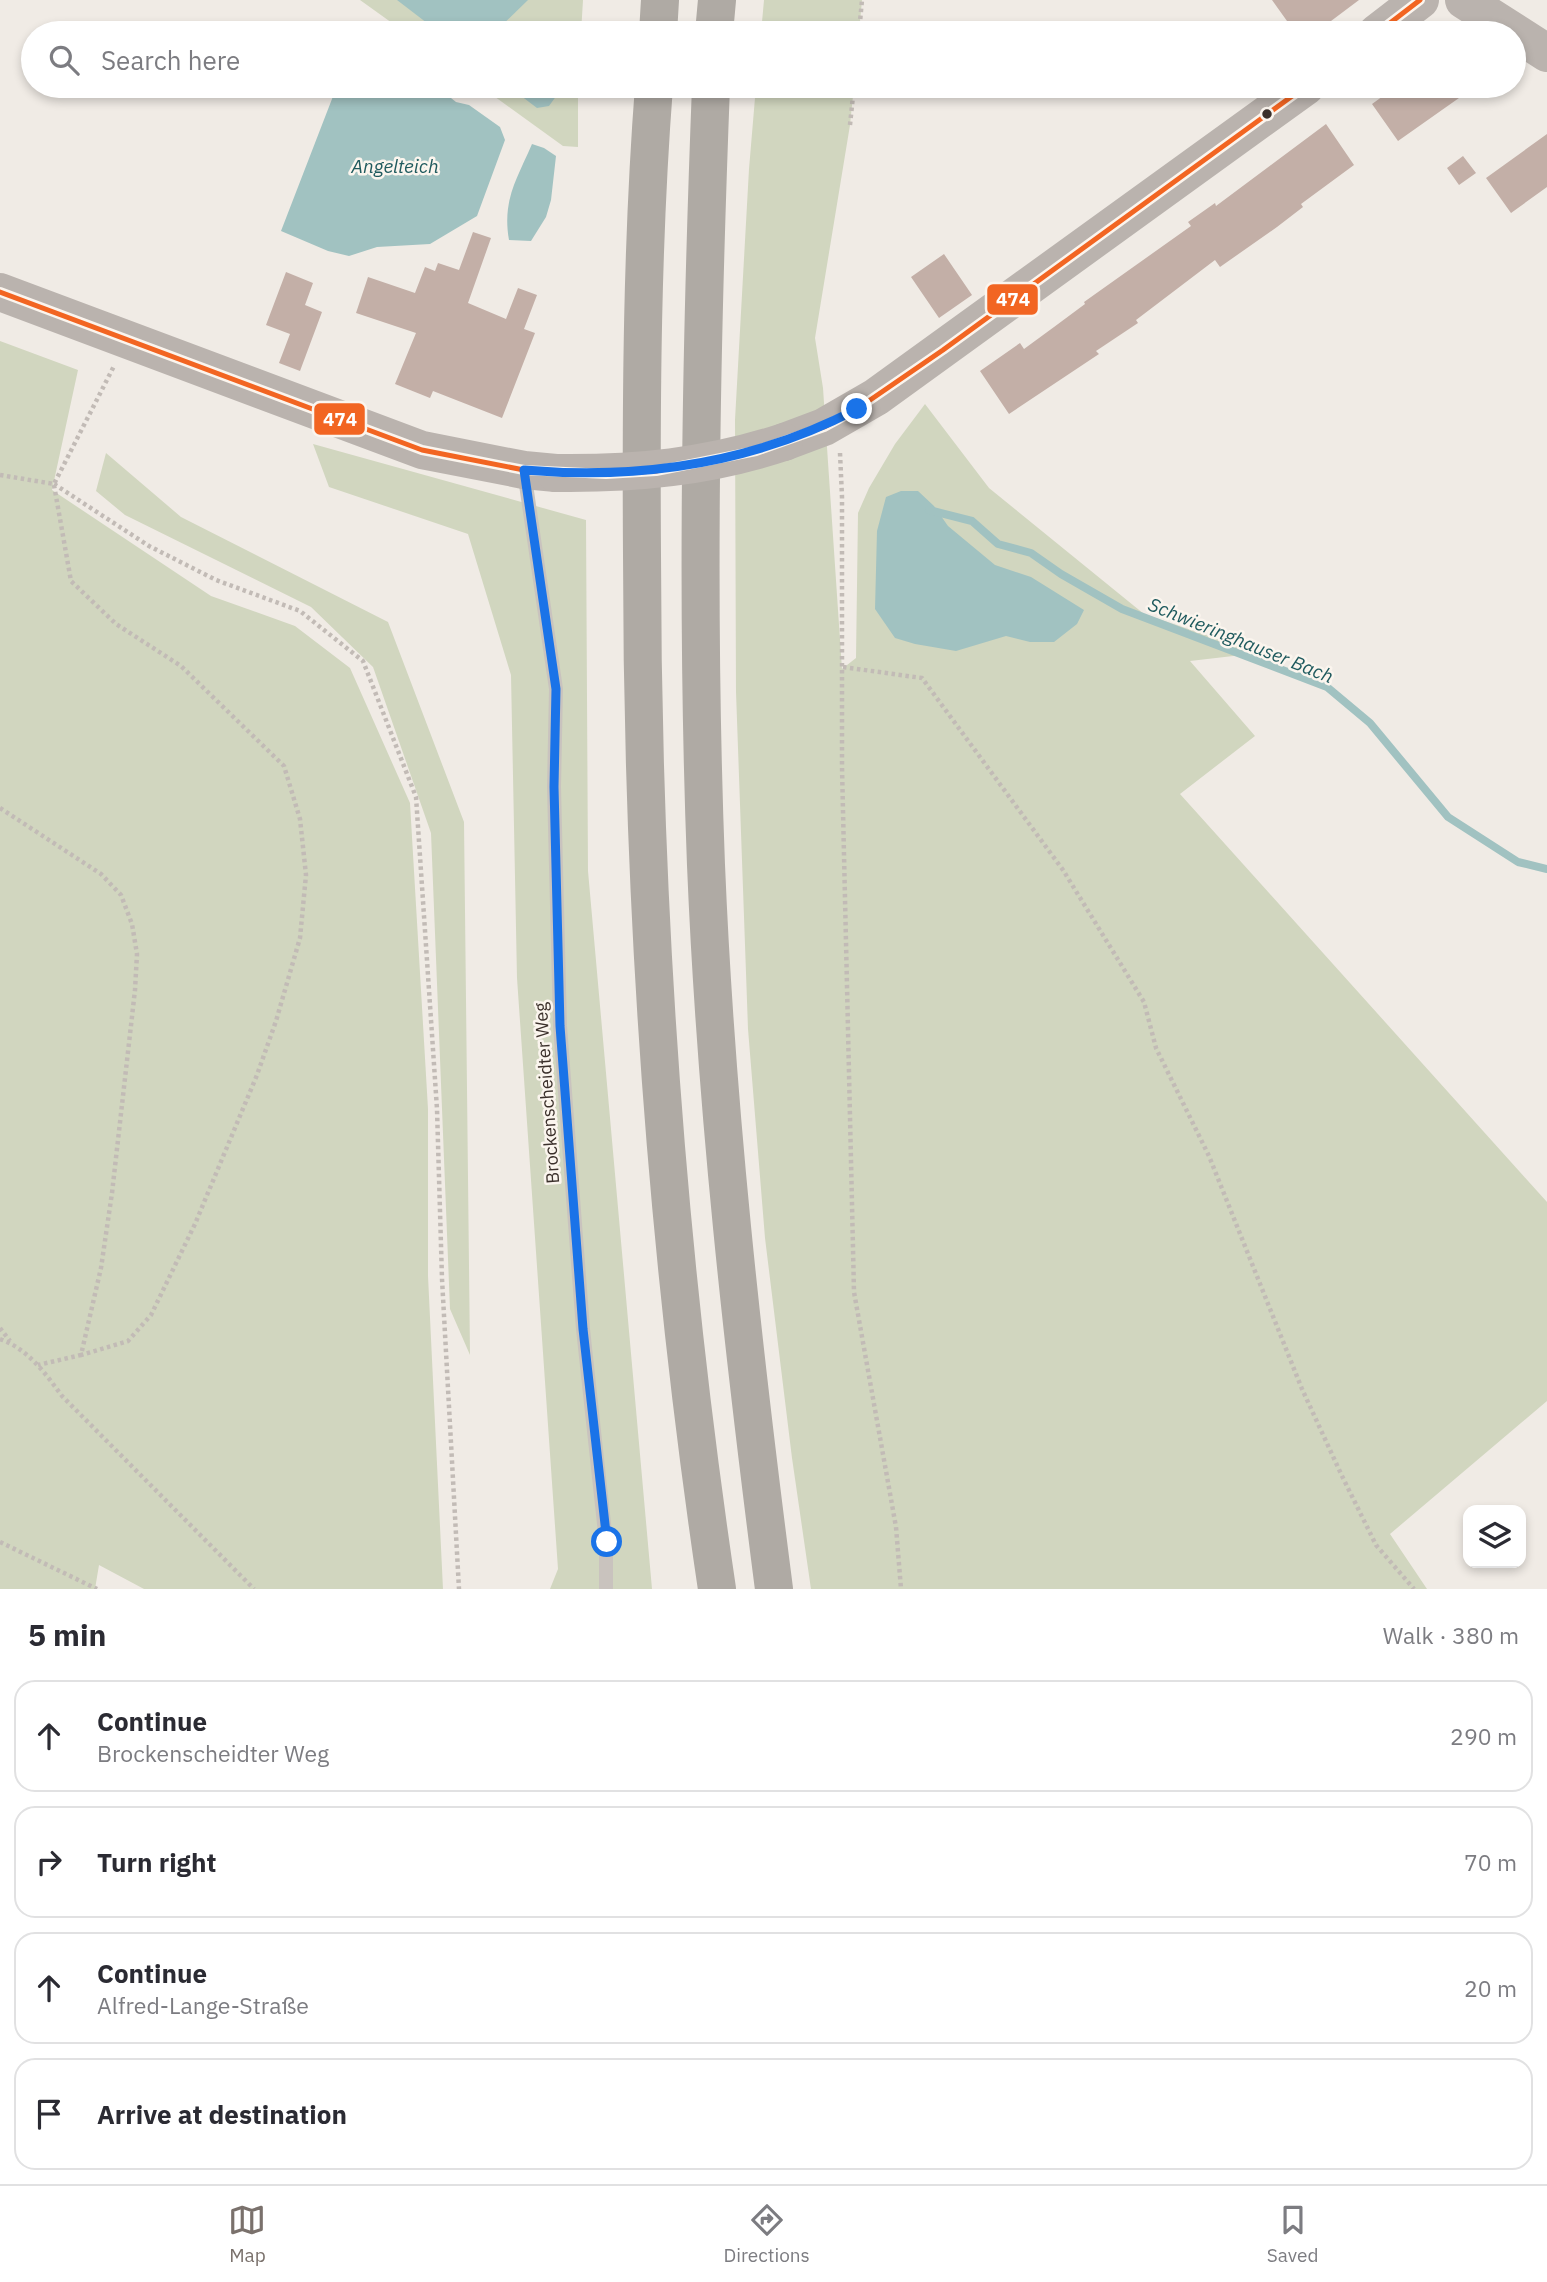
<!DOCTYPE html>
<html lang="en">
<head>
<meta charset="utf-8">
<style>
	:root { --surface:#fff; --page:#f7f7f7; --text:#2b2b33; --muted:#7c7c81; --line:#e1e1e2; --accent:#7a716c }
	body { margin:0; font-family:"IBM Plex Sans",sans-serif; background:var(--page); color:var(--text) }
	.controls { position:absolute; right:21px; bottom:21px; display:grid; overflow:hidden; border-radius:14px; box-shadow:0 4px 10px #0003 }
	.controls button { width:63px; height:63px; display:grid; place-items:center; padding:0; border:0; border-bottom:2px solid var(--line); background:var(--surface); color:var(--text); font:35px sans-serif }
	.stop { position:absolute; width:21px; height:21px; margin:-16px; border:5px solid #1a73e8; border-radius:50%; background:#fff }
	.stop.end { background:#1a73e8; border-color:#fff; box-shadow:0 2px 7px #0008 }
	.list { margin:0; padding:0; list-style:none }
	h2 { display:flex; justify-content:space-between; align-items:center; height:91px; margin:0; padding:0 28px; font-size:30px }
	h2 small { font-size:23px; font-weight:400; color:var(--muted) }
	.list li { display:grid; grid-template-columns:46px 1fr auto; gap:21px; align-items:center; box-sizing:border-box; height:112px; margin:0 14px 14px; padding:0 14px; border:2px solid var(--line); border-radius:21px }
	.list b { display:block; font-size:26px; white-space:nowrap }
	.list p { margin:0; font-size:23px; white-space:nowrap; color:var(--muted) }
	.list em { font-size:23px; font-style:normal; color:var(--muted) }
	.icon { flex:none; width:38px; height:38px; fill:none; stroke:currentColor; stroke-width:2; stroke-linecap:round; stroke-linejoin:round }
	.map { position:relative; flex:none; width:1547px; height:1589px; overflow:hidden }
	.search { position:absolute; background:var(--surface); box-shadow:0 4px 10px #0003; left:21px; right:21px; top:21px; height:77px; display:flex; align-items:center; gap:18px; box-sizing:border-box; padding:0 24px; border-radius:38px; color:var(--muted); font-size:26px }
	.sheet { height:595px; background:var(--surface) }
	nav { display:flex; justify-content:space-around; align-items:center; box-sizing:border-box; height:98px; border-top:2px solid var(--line); background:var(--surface); font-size:19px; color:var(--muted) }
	nav a { display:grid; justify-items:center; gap:4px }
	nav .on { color:var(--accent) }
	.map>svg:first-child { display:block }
</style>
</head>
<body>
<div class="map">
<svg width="1547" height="1589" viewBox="0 0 1547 1589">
	<rect width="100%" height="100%" fill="#f0ebe5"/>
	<!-- green -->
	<path fill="#d1d6bf" d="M 360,0 L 583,0 L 581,33 L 406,33 Z
		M 764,0 L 862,0 L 859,33 L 761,33 Z
		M 480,86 L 578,86 L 578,147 L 563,146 Z
		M 756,86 L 854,86 L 850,125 L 815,338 L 823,388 L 842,669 L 856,658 L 858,513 L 869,488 L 895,444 L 925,404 L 989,488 L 1144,614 L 1259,653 L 1190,661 L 1255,736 L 1180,794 L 1547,1202 L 1547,1401 L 1390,1534 L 1427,1589 L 811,1589 L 792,1458 L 765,1238 L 748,1029 L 736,692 L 735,420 L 749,169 Z
		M 0,341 L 78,370 L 52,490 L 211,596 L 295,626 L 350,668 L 410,803 L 428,1109 L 428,1276 L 443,1589 L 144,1589 L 99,1565 L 95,1589 L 0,1589 Z
		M 313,444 L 586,520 L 588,871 L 652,1589 L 550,1589 L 558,1569 L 517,978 L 511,675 L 468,534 L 329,487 Z
		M 106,453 L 181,517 L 388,622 L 464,822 L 470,1355 L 450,1309 L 431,833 L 373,667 L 311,607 L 125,515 L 96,491 Z"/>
	<!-- water -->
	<path fill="#a1c2c1" d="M 397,0 L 528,0 L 494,33 L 440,33 Z
		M 337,86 L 436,86 L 456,102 L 469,105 L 500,127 L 505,140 L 477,216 L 430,244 L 377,247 L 349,256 L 328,251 L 281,231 Z
		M 508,86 L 553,86 L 557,95 L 549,106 L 537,108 Z
		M 532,144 L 544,148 L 556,156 L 551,200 L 546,217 L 531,241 L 509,240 C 502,200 517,179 532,144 Z
		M 901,491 L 918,491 L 934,506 L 948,526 L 995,565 L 1031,577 L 1084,610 L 1077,624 L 1054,642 L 1030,642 L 1006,636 L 956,651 L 915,644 L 895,638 L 875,609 L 877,531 L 886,497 Z"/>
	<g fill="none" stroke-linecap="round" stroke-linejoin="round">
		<!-- stream -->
		<path stroke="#a1c2c1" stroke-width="8" d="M 929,510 L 972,521 L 998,544 L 1031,553 L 1061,574 L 1122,609 L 1327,687 L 1370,723 L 1448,817 L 1518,862 L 1547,869"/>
	</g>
	<!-- building -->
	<path fill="#c3afa7" d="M 1272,0 L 1359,0 L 1315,33 L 1308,33 L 1299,23 L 1292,28 Z
		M 1397,86 L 1476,86 L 1398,141 L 1372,104 Z
		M 1326,124 L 1354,165 L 1301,204 L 1303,207 L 1277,227 L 1220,267 L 1215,260 L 1136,320 L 1138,323 L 1096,351 L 1099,354 L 1009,414 L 980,371 L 1020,343 L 1024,349 L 1054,327 L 1085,304 L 1084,302 L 1191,226 L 1188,222 L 1215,203 L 1216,206 Z
		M 1547,134 L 1547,187 L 1511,213 L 1486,178 Z
		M 1463,156 L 1476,173 L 1459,185 L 1447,168 Z
		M 473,232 L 491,238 L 468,303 L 506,319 L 518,288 L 537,295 L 524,329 L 535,333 L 502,418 L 433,391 L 430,398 L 395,384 L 416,333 L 356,313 L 368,277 L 415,293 L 425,267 L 435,271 L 438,263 L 459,270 Z
		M 944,254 L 972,295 L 939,318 L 911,277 Z
		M 286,272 L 313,283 L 305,305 L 322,312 L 300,371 L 279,363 L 290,334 L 266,325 Z"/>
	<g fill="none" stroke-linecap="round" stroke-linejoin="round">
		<!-- path -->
		<path stroke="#c2bbb6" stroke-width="4.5" stroke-dasharray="3.5 3.5" stroke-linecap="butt" d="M 859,33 L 862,0
			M 850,125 L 854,86
			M 840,453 L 842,497 L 842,767 L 854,1292 L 896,1527 L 901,1589
			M 0,475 L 54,484 L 114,366
			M 54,484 L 149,546 L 216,580 L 300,611 L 363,661 L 416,797 L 437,1109 L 442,1279 L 459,1589
			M 54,485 L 71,581 L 116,624 L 181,666 L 284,766 L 300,819 L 306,875 L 300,938 L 276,1021 L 257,1075 L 195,1224 L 151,1315 L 128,1341 L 81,1355
			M 843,667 L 922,678 L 1063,870 L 1144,1002 L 1156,1048 L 1209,1156 L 1302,1389 L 1342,1476 L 1376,1545 L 1414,1589
			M 0,808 L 101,874 L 121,895 L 132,924 L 137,954 L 135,990 L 112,1193 L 101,1268 L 81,1355 L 38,1365
			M 0,1328 L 10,1341
			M 0,1339 C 28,1349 45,1373 62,1396 L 254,1589
			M 0,1542 L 97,1589"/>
		<!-- lane -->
		<path stroke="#c9c3be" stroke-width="14" d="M 524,471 L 556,689 L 554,787 L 560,1026 L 583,1329 L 606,1542 L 606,1589"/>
		<!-- secondary -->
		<path stroke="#bab3ae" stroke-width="38" d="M 1464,0 L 1547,53
			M 1377,33 L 1420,0
			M 0,292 L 422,450 L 524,470 L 556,473
			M 784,442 L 824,427 L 876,397 L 1306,86"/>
		<!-- highway -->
		<path stroke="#afaaa4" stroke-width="38" d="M 658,33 L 660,0
			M 714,33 L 717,0
			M 654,86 C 642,242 641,398 642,555 C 642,901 666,1247 717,1589
			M 711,86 C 701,345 696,606 706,865 C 716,1108 743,1349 774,1589"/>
		<!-- secondary-bridge -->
		<path stroke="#bab3ae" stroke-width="38" d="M 556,473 C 635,474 708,467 784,442"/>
		<!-- bus-1 casing -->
		<g stroke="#fbf5ee" stroke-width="10">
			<path id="bus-1" d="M 1377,33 L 1420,0
				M 0,292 L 422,450 L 524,470 L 606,474 L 656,471 L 756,451 L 824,427 L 857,409 L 943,350 L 1306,86"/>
		</g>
		<!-- bus-1 -->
		<use href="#bus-1" stroke="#f26522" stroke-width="5"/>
	</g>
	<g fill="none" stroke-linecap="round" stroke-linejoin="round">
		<!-- route -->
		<path stroke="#1a73e8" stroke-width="9" d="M 607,1542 L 583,1329 L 560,1026 L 554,787 L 556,689 L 524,470 C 641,480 752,464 857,409"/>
	</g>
	<!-- markers -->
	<circle fill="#3b302b" stroke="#fbf5ee" stroke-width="2.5" cx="1267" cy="114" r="6"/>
	<g text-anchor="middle" stroke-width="5" stroke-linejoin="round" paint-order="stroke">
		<!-- street labels -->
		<g font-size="18" fill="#3b302b" stroke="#fbf5ee">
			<text transform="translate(547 1093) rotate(-94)" y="6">Brockenscheidter Weg</text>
		</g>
		<!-- water labels -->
		<g font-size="19" font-style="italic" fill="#1f5a5e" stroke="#fbf5ee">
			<text x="395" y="173">Angelteich</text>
			<text transform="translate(1241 640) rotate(22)" y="7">Schwieringhauser Bach</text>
		</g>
	</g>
	<g stroke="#fbf5ee" stroke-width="2.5">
		<rect x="986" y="283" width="53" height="33" rx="7" fill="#f26522"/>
		<rect x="313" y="402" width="53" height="34" rx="7" fill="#f26522"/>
	</g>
	<g font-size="19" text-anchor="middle" font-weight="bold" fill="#fff">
		<text x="1013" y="306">474</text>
		<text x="340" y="426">474</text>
	</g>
</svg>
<div class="controls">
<button><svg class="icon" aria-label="layers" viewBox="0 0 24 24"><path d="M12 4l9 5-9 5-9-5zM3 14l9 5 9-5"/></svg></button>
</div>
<div class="stop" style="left:607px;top:1542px"></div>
<div class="stop end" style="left:857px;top:409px"></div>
<div class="search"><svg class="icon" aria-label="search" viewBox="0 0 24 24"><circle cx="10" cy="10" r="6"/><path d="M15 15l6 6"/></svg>Search here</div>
</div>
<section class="sheet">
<h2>5 min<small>Walk · 380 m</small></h2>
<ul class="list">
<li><svg class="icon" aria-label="ahead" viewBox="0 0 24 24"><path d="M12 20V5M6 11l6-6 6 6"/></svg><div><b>Continue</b><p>Brockenscheidter Weg</p></div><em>290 m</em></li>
<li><svg class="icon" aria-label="right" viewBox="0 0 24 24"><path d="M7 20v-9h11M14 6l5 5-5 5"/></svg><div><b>Turn right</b></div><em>70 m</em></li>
<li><svg class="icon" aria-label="ahead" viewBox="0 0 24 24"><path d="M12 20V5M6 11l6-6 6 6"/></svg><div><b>Continue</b><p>Alfred-Lange-Straße</p></div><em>20 m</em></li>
<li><svg class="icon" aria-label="arrive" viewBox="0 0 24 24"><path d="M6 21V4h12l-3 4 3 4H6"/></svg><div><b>Arrive at destination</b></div></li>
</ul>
</section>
<nav>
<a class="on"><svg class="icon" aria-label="map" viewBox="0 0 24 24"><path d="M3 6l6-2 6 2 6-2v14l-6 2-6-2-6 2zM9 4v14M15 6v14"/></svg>Map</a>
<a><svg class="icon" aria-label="directions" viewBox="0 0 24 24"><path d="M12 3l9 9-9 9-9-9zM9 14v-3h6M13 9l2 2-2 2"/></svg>Directions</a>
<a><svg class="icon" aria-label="saved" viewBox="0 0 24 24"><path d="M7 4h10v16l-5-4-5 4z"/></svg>Saved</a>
</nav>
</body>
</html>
